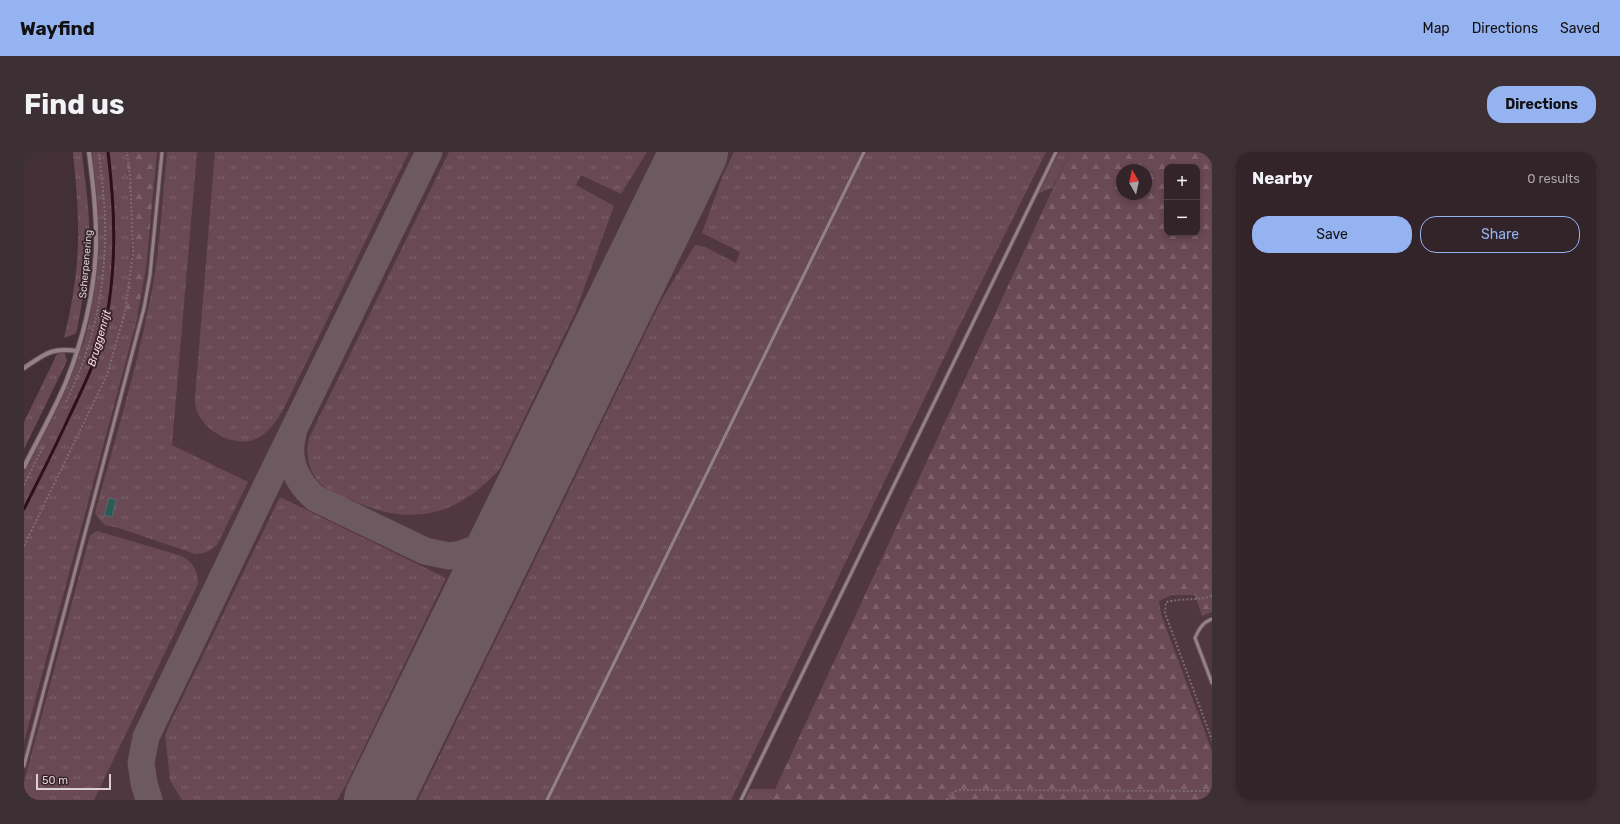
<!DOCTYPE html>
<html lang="en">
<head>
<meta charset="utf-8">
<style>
	:root { --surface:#322428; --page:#3d3034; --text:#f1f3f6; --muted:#a8a4a8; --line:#4d4145; --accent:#95b2f1 }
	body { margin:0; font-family:Rubik,sans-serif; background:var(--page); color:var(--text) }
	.controls { position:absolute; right:12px; top:12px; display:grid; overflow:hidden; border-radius:8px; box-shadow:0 2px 6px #0003 }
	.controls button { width:36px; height:36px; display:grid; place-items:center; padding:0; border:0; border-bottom:1px solid var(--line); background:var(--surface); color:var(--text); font:20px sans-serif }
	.compass { position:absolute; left:1092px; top:12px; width:36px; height:36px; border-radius:50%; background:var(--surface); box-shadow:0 2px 6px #0003; rotate:351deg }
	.scale { position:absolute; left:12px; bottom:10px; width:75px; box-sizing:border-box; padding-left:4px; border:2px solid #dccfd3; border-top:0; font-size:11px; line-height:14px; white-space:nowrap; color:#dccfd3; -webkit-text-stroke:3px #38262c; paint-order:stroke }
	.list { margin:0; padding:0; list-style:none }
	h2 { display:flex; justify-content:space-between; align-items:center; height:52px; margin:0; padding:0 16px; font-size:17px }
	h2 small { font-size:13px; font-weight:400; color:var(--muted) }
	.actions { display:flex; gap:8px; padding:12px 16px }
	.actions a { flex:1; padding:9px 0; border:1px solid var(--accent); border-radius:16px; text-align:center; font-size:14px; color:var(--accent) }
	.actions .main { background:var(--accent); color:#111 }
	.map { position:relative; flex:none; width:1188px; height:648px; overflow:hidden; border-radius:16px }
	header { display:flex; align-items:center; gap:24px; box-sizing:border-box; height:56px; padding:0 20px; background:var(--accent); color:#111 }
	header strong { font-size:19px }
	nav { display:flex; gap:22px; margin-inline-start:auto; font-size:14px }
	.intro { display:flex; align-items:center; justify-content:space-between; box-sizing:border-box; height:96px; padding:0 24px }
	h1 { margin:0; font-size:28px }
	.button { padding:10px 18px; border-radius:16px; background:var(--accent); color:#111; font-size:14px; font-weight:700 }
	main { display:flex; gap:24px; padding:0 24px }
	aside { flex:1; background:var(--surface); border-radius:16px; box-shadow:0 2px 6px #0003 }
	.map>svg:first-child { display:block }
</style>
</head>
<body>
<header>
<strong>Wayfind</strong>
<nav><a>Map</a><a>Directions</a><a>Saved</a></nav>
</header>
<div class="intro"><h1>Find us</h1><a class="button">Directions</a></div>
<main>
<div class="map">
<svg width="1188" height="648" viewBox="0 0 1188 648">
	<defs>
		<pattern id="grass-tufts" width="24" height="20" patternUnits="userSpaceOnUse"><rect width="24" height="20" fill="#694953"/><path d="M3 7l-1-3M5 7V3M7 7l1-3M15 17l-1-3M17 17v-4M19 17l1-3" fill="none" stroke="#7e626b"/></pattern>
		<pattern id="forest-firs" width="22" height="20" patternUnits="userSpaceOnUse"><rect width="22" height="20" fill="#694953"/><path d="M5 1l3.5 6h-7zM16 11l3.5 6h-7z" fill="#7e626b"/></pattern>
	</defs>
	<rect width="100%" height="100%" fill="#433036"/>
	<!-- built -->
	<path fill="#513740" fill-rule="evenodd" d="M 94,0 L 1188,0 L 1188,646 L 927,648 L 0,648 L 0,378 L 73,231 ZM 1143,15 L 1173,15 L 1173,81 L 1143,81 ZM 1098,18 L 1122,18 L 1122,42 L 1098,42 Z"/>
	<!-- grass -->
	<path fill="url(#grass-tufts)" d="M 49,0 L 58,0 C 60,22 64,45 65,68 C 66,105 60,141 53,178 L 51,182 L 40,186 C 49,149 55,112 54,73 C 54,49 51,24 49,0 Z
		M 68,0 L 102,0 L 108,77 L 105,170 L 112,171 L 0,590 L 0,320 L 39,240 L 60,189 L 66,165 L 74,111 L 73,48 Z
		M 143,0 L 173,0 L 148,293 L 224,330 L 193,393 C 186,399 181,402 171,402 L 95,376 L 81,373 L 77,369 L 71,361 C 90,290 112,220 126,148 C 136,100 138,49 143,0 Z
		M 191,0 L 385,0 L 260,256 C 253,268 244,283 229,288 C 210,294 185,281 176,265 C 172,259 171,252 171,245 Z
		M 425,0 L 623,0 L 597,42 L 557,23 L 552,33 L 590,54 L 551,161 L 475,318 C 458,336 441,350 418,358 C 381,369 353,360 320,345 C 311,340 301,337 294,329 C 283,316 282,302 285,286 Z
		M 710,0 L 1022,0 L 931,183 L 707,648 L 394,648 L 637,149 L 671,93 L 681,95 L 712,111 L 716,100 L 678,81 L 699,23 Z
		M 1035,0 L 1046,0 L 1029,35 L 1014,42 Z
		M 34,200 L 41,201 L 43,209 L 0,297 L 0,270 Z
		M 256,345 L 422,426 L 322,633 L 313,648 L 158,648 L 146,628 L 141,583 L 148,567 Z
		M 73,379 L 158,404 C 170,411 173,418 174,432 L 70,648 L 0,648 L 0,630 L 66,383 Z
		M 726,637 L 751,637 L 746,648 L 721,648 Z"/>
	<!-- forest -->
	<path fill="url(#forest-firs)" fill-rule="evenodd" d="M 102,0 L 133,0 L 122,116 L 112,171 L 102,168 L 101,164 L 108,106 L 108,77 Z
		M 1046,0 L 1188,0 L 1188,460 L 1178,464 L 1171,443 L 1148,443 L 1135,449 L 1137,462 L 1188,599 L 1188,648 L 746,648 ZM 1143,15 L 1173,15 L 1173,81 L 1143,81 ZM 1098,18 L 1122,18 L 1122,42 L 1098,42 Z"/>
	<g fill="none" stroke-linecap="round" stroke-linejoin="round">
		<!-- stream -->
		<path stroke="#2e101c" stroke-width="3" d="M 0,357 C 15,327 31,296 45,265 C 60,234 75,203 82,169 C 93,112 91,57 84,0"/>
		<!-- taxiway -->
		<path stroke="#6c5a60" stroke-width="27" d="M 269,282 C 262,307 272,329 291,346 L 401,399 L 425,404 L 437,402 L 465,392 L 476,383 L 488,369 L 499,350
			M 125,648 L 120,631 L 117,611 L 122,585 L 247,324 L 405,0"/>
		<!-- runway -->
		<path stroke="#6c5a60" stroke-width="68" d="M 354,648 L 670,0"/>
	</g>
	<!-- building -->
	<path fill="#2c5a56" stroke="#546c69" d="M 85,346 L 92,348 L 88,365 L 80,363 Z"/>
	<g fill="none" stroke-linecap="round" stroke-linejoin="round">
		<!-- lane casing -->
		<g stroke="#5f4f54" stroke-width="5">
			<path id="lane" d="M 1188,467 C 1178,471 1175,477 1171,486 L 1188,531
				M 0,614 L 120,156 L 126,123 L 138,0
				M 523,648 L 840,0
				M 717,648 L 1032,0"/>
		</g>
		<!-- street casing -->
		<g stroke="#5f4f54" stroke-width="6">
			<path id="street" d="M 0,216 C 21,202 27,195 53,199
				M 0,315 C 14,287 30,259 42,230 C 59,188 70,142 72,97 C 73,65 69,32 65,0"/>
		</g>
		<!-- path -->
		<path stroke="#7d6c71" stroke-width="2" stroke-dasharray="2 2" stroke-linecap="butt" d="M 42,250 C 67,200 80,145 81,88 C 82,59 78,29 75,0
			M 0,333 L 20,293
			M 0,394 L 83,223 L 101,160 L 109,100 L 106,24 L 103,0
			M 1188,444 C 1173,449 1157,446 1142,450 L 1141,461 L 1188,588
			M 923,648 C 926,641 930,639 937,638 L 1188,639"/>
		<!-- lane -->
		<use href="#lane" stroke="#968086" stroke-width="3"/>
		<!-- street -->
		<use href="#street" stroke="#968086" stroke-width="4"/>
	</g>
	<g text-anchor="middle" stroke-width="4" stroke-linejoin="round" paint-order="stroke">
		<!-- street labels -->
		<g font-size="10" fill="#dccfd3" stroke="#38262c">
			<text transform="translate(61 112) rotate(-85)" y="4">Scherpenering</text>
		</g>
		<!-- water labels -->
		<g font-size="11" font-style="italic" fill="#fdd3e0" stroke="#38262c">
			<text transform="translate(75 186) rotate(-74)" y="4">Bruggenrijt</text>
		</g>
	</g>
</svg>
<div class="controls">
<button>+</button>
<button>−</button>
</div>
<svg class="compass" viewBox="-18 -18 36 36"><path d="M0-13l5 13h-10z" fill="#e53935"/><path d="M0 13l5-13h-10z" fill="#a8a4a8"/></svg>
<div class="scale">50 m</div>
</div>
<aside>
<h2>Nearby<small>0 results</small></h2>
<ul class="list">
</ul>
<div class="actions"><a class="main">Save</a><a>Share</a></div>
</aside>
</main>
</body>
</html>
